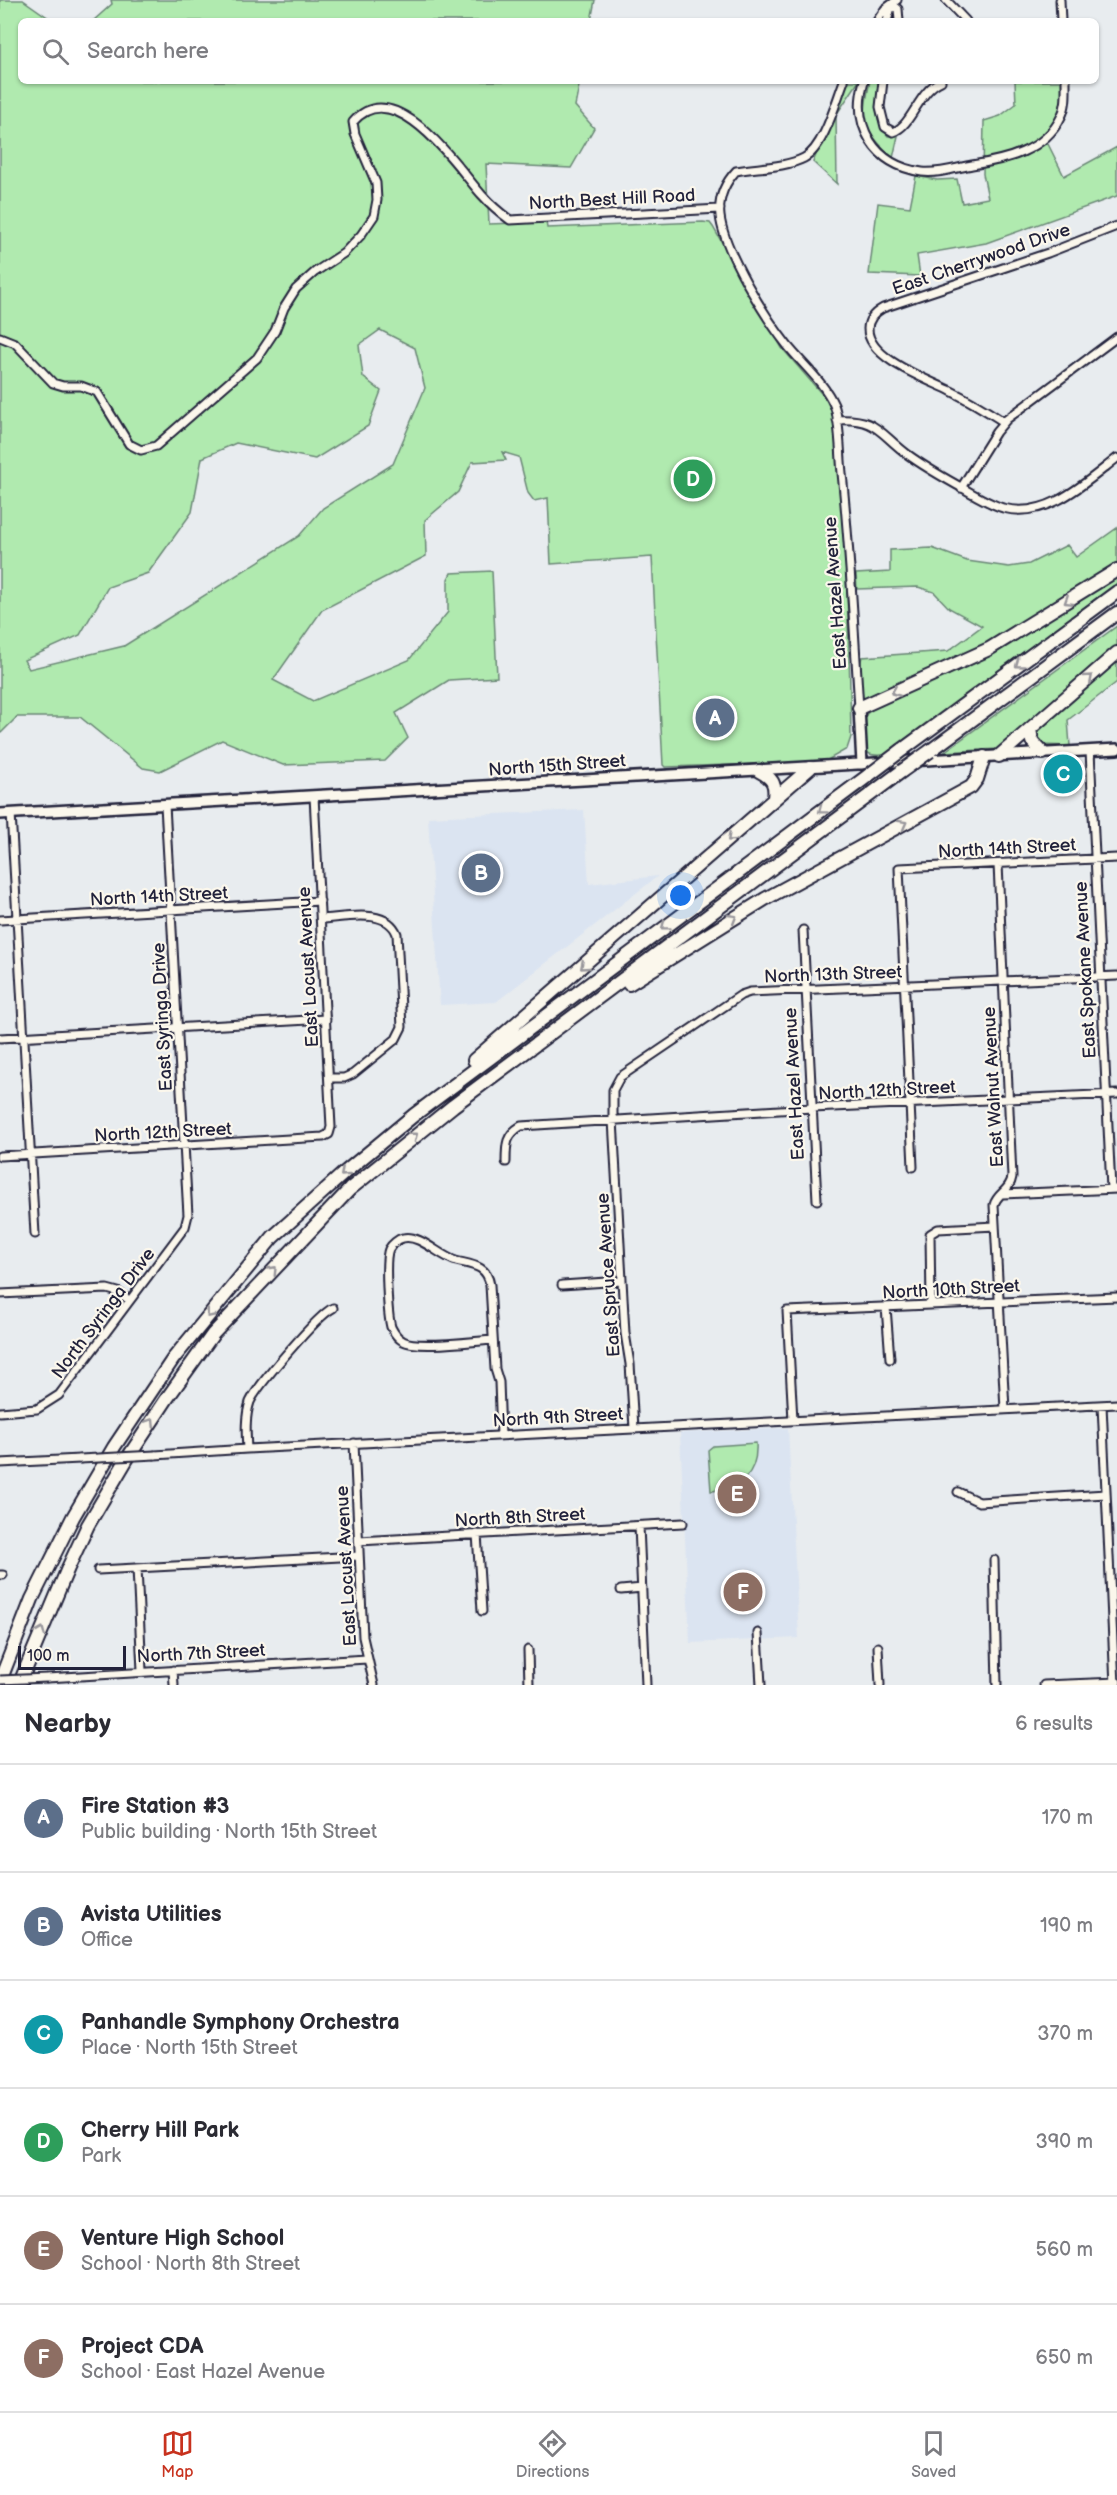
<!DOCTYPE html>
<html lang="en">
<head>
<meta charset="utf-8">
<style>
	:root { --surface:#fff; --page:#f7f7f7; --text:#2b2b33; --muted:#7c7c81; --line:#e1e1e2; --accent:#c8321e }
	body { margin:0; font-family:"Balsamiq Sans",sans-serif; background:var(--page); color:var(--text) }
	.scale { position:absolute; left:18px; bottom:15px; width:108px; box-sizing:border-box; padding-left:6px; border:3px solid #22223b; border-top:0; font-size:16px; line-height:21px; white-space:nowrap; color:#22223b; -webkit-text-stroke:4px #fbf7ec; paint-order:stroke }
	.you { position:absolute; left:681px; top:896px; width:21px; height:21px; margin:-15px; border:4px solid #fff; border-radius:50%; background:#1a73e8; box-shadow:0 0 0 9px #1a73e833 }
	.badge { display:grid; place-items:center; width:39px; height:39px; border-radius:50%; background:var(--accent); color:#fff; font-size:20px; font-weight:700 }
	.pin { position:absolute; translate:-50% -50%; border:3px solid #fff; box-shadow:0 2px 6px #0006 }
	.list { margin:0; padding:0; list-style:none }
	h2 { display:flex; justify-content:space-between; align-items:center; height:78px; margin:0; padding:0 24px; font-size:26px }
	h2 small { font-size:20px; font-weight:400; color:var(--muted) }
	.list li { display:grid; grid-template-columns:39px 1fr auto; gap:18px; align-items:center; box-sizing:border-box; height:108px; padding:0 24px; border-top:2px solid var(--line) }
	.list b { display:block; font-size:22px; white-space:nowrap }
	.list p { margin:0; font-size:20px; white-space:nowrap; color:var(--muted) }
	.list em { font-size:20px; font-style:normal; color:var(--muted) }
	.icon { flex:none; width:33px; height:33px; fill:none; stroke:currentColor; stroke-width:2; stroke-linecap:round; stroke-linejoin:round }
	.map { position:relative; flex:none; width:1117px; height:1685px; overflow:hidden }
	.search { position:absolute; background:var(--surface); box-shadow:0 2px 4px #0004; left:18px; right:18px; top:18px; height:66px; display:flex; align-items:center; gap:15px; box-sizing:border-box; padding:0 21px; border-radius:9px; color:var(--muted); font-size:22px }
	.sheet { height:726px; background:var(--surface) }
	nav { display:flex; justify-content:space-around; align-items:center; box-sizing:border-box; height:84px; border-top:2px solid var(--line); background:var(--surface); font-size:16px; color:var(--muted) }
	nav a { display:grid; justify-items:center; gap:3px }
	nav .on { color:var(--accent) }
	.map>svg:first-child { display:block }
</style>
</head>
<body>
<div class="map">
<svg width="1117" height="1685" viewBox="0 0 1117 1685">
	<rect width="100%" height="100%" fill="#e8ecef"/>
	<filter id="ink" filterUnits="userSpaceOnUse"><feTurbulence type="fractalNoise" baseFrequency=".0167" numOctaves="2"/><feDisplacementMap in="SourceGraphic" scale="12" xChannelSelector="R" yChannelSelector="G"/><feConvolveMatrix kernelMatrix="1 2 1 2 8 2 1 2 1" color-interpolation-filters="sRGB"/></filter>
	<g filter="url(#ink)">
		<!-- built -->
		<path fill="#dbe4f1" d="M 584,810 L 589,884 L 658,876 L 496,1002 L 440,1005 L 428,817 Z
			M 788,1428 L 799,1638 L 690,1643 L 680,1433 Z"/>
		<!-- green -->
		<path fill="#b0eaaf" stroke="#698675" stroke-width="1.5" fill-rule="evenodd" d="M 0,0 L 23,0 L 53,21 L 21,21 L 21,81 L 580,81 L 575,106 L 594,128 L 571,168 L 486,164 L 489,224 L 546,222 L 547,228 L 703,222 L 710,223 L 713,227 L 782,348 L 827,400 L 832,410 C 846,519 849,628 851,737 L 847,749 L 824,762 L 665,767 L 663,765 L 652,557 L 551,564 L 548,498 L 534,501 L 528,493 L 519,457 L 502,452 L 506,460 L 472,462 L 458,492 L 425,520 L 426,556 L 322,610 L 273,680 L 313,701 L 409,660 L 448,612 L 448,579 L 451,573 L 492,571 L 497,677 L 449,680 L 396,713 L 408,738 L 385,761 L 283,765 L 222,740 L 160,771 L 143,768 L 80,717 L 17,717 L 0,734 ZM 380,330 L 415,348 L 425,388 L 393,464 L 323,508 L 299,536 L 124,646 L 29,669 L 24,660 L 80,635 L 108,587 L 148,573 L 192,512 L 202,458 L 236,443 L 315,459 L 368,426 L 381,391 L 363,377 L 359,345 Z
			M 111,0 L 595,0 L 591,21 L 93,21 L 112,4 Z
			M 847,81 L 859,81 L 836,115 L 837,184 L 813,162 Z
			M 870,81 L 880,81 C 877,102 872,119 888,136 L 898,136 L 893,158 C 863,129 861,121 870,81 Z
			M 1015,81 L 1063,81 C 1065,103 1060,121 1044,136 L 1064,176 L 1117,147 L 1117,196 L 986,243 L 917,255 L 920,276 L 869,274 L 878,203 L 910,207 L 916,176 L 937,180 L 957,179 L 962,203 L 988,198 L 983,174 L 984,121 L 1000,116 L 1016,104 Z
			M 1117,528 L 1117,563 L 1014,630 L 952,663 L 866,702 L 859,695 L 860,664 L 862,657 L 948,651 L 982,626 L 949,608 L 934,592 L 918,587 L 857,589 L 856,574 L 890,572 L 890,550 L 932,548 L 967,561 L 1009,567 L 1029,564 L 1067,545 L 1076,557 Z
			M 1117,575 L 1117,583 L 885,755 C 881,755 874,756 870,754 C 860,750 864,725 864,716 L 875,707 L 990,654 L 1035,628 Z
			M 1117,626 L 1117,648 L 998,749 L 944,752 Z
			M 1117,659 L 1117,682 L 1068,720 L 1070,746 L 1041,745 L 1036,741 L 1036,730 Z
			M 756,1443 C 758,1474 740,1489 711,1491 L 708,1450 L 713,1446 Z"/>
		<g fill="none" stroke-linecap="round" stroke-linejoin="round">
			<!-- minor casing -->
			<g stroke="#22223b" stroke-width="11">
				<path id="minor" d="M 946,0 L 966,21
					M 1060,0 L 1061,21
					M 892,4 L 898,9 L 899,21
					M 877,21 L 885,9 L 897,0
					M 887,21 L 892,4
					M 844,81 C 836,101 824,148 804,158 C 784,168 757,167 736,171 C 724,184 718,198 720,216 C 724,251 765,317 787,345 C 802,364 824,382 834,405 C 840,419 840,455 842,473 C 850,551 854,630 859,708
					M 864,81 C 851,126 874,165 922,172 C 938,174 956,168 972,165 C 1005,160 1045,151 1061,117 C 1067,106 1066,93 1066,81
					M 883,81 L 880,107 L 885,127 L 893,132 C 913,125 918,91 941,81
					M 0,337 L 15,343 L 53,383 L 63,386 L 81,386 L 97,392 L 129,444 L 141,450 L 156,446 L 257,358 L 275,331 L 284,308 L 296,289 L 315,272 L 344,253 L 361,235 L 374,216 L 377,200 L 376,183 L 355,134 L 353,122 C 395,73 457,167 482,195 C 491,205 499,212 510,220 L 720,209
					M 837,420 C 877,418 878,432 907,454 C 926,468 946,479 966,490 C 978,497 990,504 1003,508 C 1047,520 1086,482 1117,458
					M 1004,422 C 987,411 969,400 951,391 C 929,380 868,359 868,329 C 868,319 874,313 883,308 L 1048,253 L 1117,226
					M 961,488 L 996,432 L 1007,419 L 1117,337
					M 1090,751 L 1111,1189
					M 11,813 L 35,1234
					M 998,864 L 1012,1177 C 1010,1191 997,1193 994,1205 L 1005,1409
					M 321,919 C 344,918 387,907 397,934 L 402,1027 L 396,1039 L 353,1074 L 344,1078 L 329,1078
					M 0,920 L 320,901
					M 803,930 L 817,1200
					M 0,1038 L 326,1019
					M 0,1156 L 323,1137 L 329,1134 L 331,1127 L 314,796
					M 506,1162 C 506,1144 506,1135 521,1126 L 812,1108 L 1117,1094
					M 913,1167 L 899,868 L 1117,858
					M 1003,1194 L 1117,1189
					M 562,1285 L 622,1281
					M 0,1294 L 107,1289 L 118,1292 L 129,1300
					M 931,1304 L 930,1234 L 938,1229 L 995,1226
					M 886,1307 L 890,1359
					M 493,1340 C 474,1341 417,1349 403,1341 C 397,1338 394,1333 391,1327 C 388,1316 384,1259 389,1249 C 392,1244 398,1239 403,1238 C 420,1234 439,1256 456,1261 C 472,1265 487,1265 490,1285 L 495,1369 L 499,1382 L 501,1436
					M 1102,1405 L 1115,1685
					M 0,1412 L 37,1409 L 59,1395 L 185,1227 L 188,1215 L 165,805
					M 793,1420 L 787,1311 L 1117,1297
					M 634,1428 L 630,1364 L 625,1333 L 613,1120 L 613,1090 L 620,1077 L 741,995 L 750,992 L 1117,976
					M 354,1443 L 363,1637 L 374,1685
					M 247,1449 C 246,1433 245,1417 250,1402 C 257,1386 318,1315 333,1308
					M 155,1455 L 247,1449 L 1117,1404
					M 0,1463 L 80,1459
					M 958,1492 L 979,1502 L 1106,1494
					M 639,1526 L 646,1685
					M 477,1534 L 482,1611
					M 359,1541 L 683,1523
					M 994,1560 L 997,1685
					M 137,1568 L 142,1671
					M 98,1570 L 359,1556
					M 0,1575 L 3,1575
					M 621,1590 L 642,1588
					M 758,1633 L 761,1685
					M 878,1647 L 880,1685
					M 528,1650 L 529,1685
					M 173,1670 L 174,1685
					M 47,1678 L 367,1659
					M 1044,1685 L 1117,1682"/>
			</g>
			<!-- secondary casing -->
			<g stroke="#22223b" stroke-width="14">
				<path id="secondary" d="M 859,708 L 862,764
					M 0,814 L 1117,749"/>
			</g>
			<!-- motorway casing -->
			<g stroke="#22223b" stroke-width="16">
				<path id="motorway" d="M 859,708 L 989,649 L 1117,570
					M 1030,729 L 1032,741 L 1043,753
					M 902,750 L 1117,592
					M 930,751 L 1117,613
					M 999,756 L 1117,653
					M 759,771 C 772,778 776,783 774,798
					M 629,984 L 765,899 L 971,787 L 977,779 L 984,757
					M 474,1060 L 810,768
					M 0,1681 L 32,1599 L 73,1517 L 114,1447 L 173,1359 L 273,1237 L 344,1173 L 414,1115 L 869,775
					M 19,1685 L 68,1568 L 88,1525 L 127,1459 L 168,1397 L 213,1334 L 350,1189 L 453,1106 L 902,771"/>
			</g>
			<!-- minor -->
			<use href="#minor" stroke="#fbf7ec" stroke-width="7"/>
			<!-- secondary -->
			<use href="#secondary" stroke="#fbf7ec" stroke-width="9"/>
			<!-- motorway -->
			<use href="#motorway" stroke="#fbf7ec" stroke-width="12"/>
			<!-- minor-bridge casing -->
			<g stroke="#22223b" stroke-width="11" stroke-linecap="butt">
				<path id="minor-bridge" d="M 80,1459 L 155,1455
					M 0,1680 L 47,1678"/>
			</g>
			<!-- motorway-bridge casing -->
			<g stroke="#22223b" stroke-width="16" stroke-linecap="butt">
				<path id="motorway-bridge" d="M 902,771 L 930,751
					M 869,775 L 902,750"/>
			</g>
			<!-- minor-bridge -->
			<use href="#minor-bridge" stroke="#fbf7ec" stroke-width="7"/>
			<!-- motorway-bridge -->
			<use href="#motorway-bridge" stroke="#fbf7ec" stroke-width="12"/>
		</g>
		<!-- one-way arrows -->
		<defs><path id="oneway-chevron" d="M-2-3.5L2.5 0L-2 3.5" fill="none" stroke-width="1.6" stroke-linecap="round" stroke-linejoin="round" transform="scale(1.5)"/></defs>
		<g stroke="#99979c">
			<use href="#oneway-chevron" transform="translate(1068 601) rotate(148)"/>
			<use href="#oneway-chevron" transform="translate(1019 664) rotate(144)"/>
			<use href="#oneway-chevron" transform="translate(1089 678) rotate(-41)"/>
			<use href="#oneway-chevron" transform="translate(895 692) rotate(157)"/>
			<use href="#oneway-chevron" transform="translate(822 810) rotate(143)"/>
			<use href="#oneway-chevron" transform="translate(903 824) rotate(-29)"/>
			<use href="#oneway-chevron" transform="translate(731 838) rotate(138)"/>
			<use href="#oneway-chevron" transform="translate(733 918) rotate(-31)"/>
			<use href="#oneway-chevron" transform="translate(665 926) rotate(143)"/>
			<use href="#oneway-chevron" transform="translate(584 966) rotate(139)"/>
			<use href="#oneway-chevron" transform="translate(414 1136) rotate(-38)"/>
			<use href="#oneway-chevron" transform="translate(344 1173) rotate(138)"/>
			<use href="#oneway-chevron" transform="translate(273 1270) rotate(-46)"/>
			<use href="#oneway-chevron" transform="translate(210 1314) rotate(129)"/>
			<use href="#oneway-chevron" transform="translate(151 1422) rotate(-57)"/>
			<use href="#oneway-chevron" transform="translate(41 1631) rotate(-67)"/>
		</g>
	</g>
	<g text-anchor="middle" stroke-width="4.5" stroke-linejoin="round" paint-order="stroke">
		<!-- street labels -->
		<g font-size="18" fill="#22223b" stroke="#fbf7ec">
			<text transform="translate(612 199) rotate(-3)" y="6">North Best Hill Road</text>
			<text transform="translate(981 259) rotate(-19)" y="6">East Cherrywood Drive</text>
			<text transform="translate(835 593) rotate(-94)" y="6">East Hazel Avenue</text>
			<text transform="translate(557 765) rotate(-4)" y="6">North 15th Street</text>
			<text transform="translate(1007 848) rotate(-3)" y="6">North 14th Street</text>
			<text transform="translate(159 896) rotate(-3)" y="6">North 14th Street</text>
			<text transform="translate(308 967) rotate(-93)" y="6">East Locust Avenue</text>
			<text transform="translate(1085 970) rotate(-93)" y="6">East Spokane Avenue</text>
			<text transform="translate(833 974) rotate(-2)" y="6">North 13th Street</text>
			<text transform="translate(162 1017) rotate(-93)" y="6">East Syringa Drive</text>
			<text transform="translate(794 1084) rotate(-93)" y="6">East Hazel Avenue</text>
			<text transform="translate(993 1087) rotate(-93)" y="6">East Walnut Avenue</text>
			<text transform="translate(887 1090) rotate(-3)" y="6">North 12th Street</text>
			<text transform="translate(163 1132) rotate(-3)" y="6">North 12th Street</text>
			<text transform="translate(608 1275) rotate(-94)" y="6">East Spruce Avenue</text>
			<text transform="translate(951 1289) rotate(-3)" y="6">North 10th Street</text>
			<text transform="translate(103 1313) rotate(-53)" y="6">North Syringa Drive</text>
			<text transform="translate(558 1417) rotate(-3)" y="6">North 9th Street</text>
			<text transform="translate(520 1517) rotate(-3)" y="6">North 8th Street</text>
			<text transform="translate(346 1566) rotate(-93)" y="6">East Locust Avenue</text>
			<text transform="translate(201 1653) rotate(-3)" y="6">North 7th Street</text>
		</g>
	</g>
</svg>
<div class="scale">100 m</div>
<div class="you"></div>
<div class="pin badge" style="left:715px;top:718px;background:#5c6f8a">A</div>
<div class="pin badge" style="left:481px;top:873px;background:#5c6f8a">B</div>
<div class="pin badge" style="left:1063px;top:774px;background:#0f9aa8">C</div>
<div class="pin badge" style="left:693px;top:479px;background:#2e9e5b">D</div>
<div class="pin badge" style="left:737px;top:1494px;background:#8d6e63">E</div>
<div class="pin badge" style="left:743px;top:1592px;background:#8d6e63">F</div>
<div class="search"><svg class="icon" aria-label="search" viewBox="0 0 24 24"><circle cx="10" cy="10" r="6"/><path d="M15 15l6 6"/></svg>Search here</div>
</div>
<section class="sheet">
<h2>Nearby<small>6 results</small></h2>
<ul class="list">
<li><span class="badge" style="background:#5c6f8a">A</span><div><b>Fire Station #3</b><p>Public building · North 15th Street</p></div><em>170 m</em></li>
<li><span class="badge" style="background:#5c6f8a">B</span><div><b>Avista Utilities</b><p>Office</p></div><em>190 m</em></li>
<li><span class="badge" style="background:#0f9aa8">C</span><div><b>Panhandle Symphony Orchestra</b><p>Place · North 15th Street</p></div><em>370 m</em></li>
<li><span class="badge" style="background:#2e9e5b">D</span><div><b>Cherry Hill Park</b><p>Park</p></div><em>390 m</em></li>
<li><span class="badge" style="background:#8d6e63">E</span><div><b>Venture High School</b><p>School · North 8th Street</p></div><em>560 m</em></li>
<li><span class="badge" style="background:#8d6e63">F</span><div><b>Project CDA</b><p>School · East Hazel Avenue</p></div><em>650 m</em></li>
</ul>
</section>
<nav>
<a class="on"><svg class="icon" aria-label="map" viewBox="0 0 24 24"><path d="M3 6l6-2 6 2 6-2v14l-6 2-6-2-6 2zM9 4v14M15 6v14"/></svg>Map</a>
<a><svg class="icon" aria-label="directions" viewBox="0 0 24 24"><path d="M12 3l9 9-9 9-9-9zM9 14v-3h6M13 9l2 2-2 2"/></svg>Directions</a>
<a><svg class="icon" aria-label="saved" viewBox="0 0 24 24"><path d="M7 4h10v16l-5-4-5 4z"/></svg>Saved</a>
</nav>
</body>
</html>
